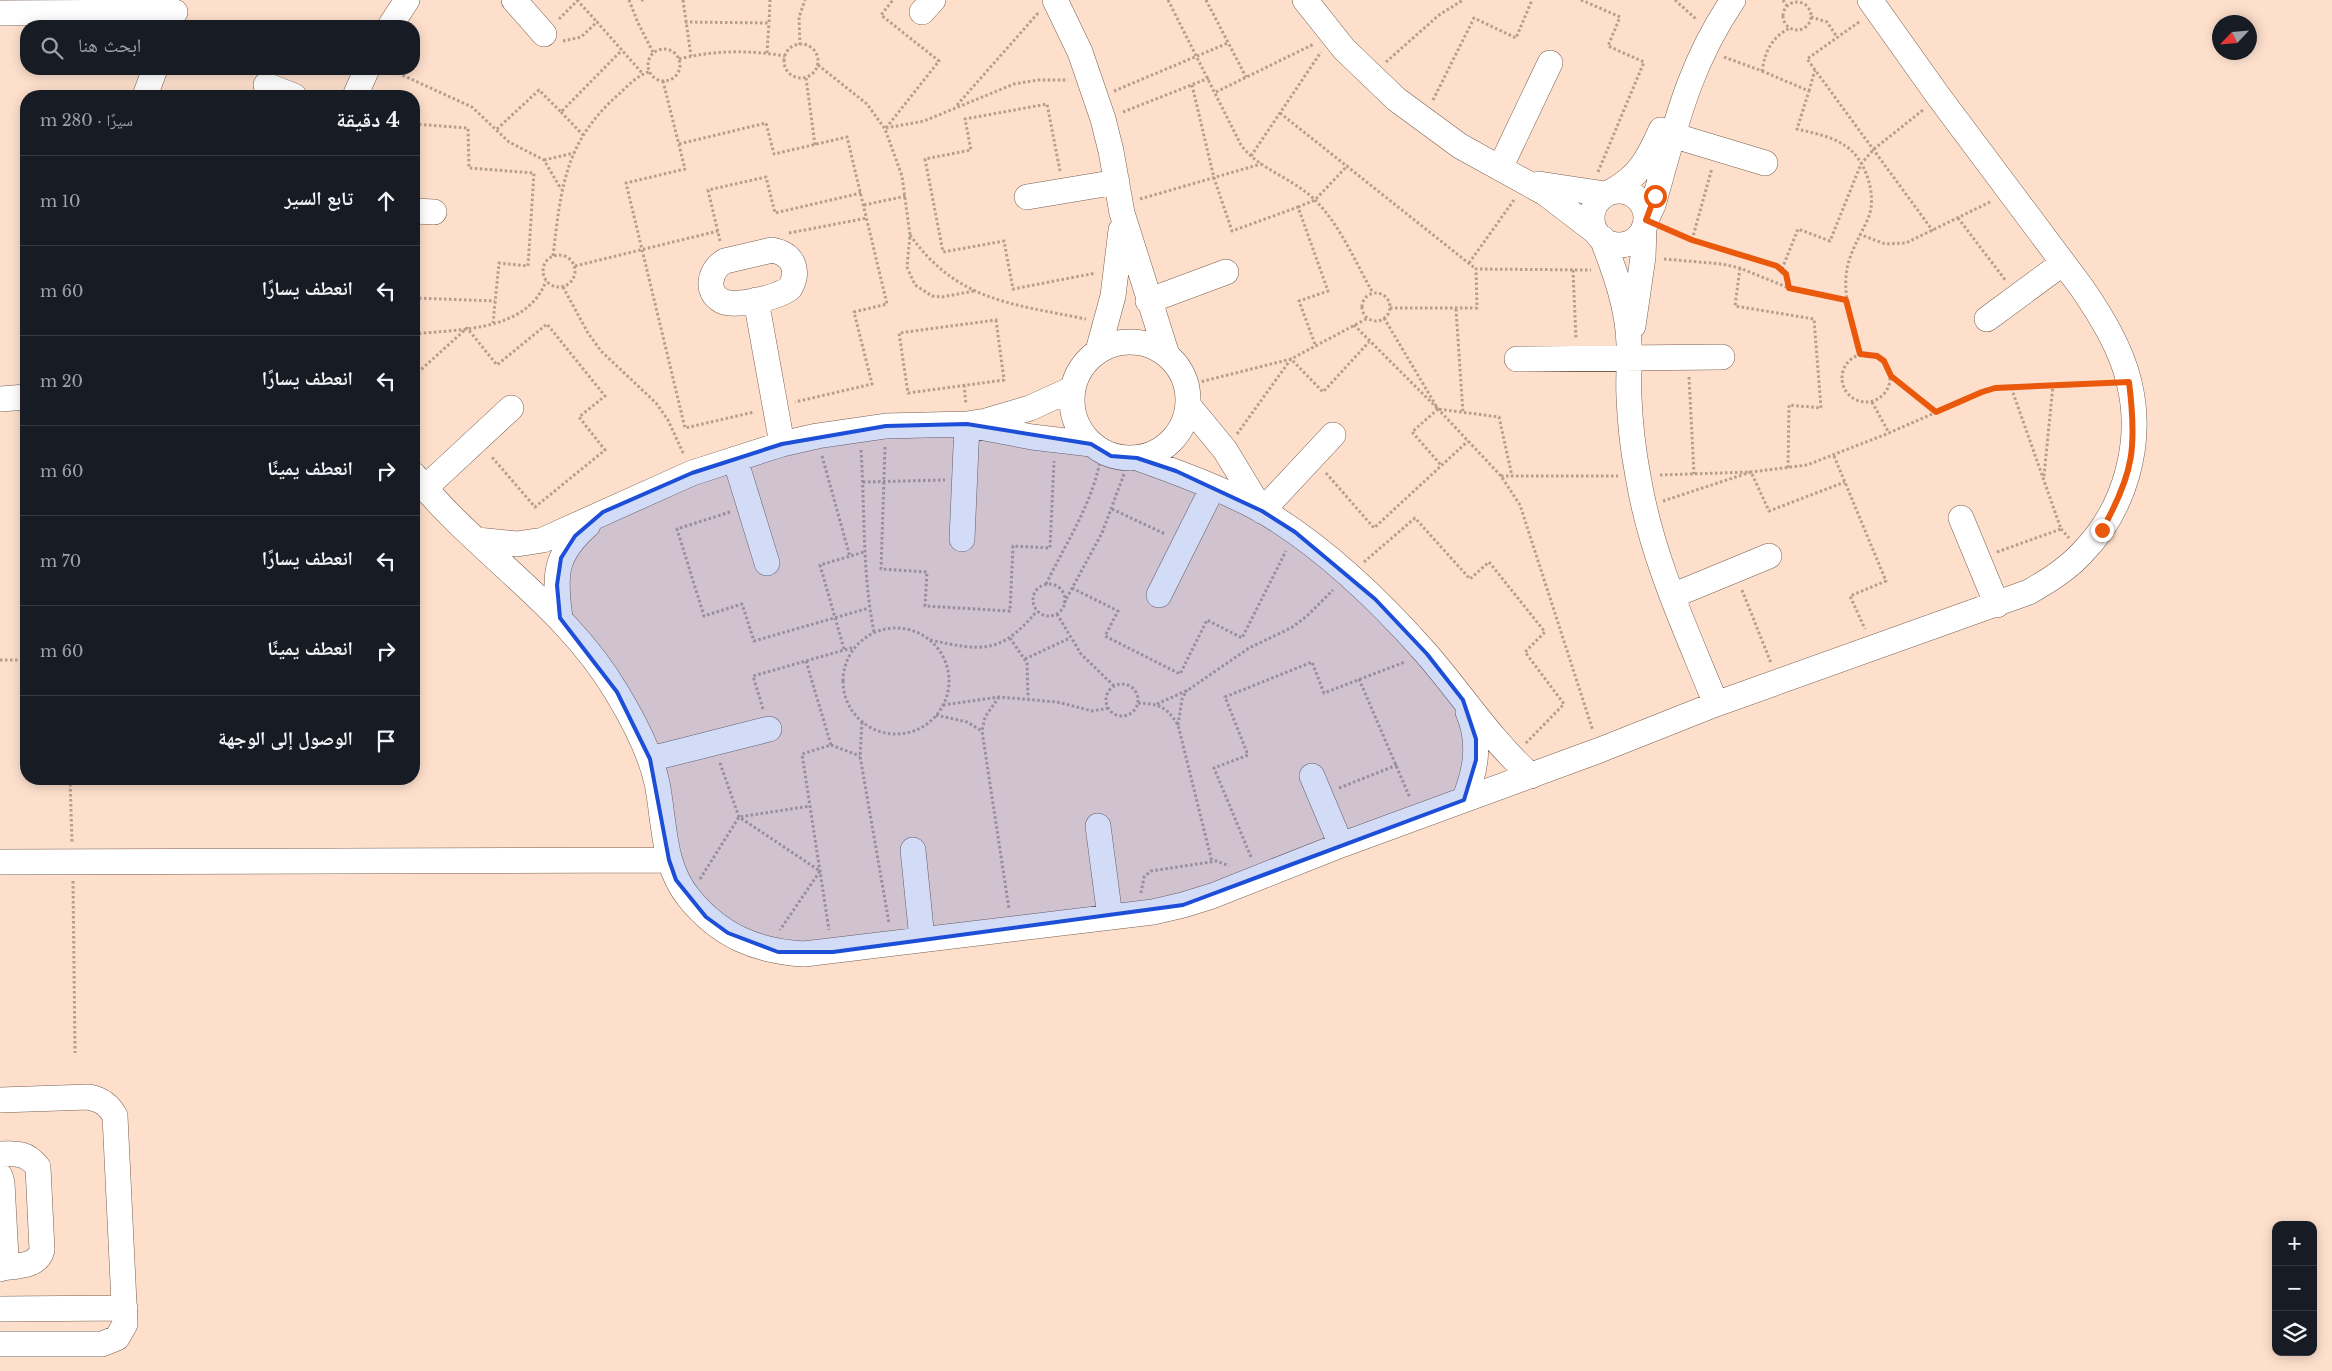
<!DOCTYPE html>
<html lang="ar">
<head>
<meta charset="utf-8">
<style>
	:root { --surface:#171b24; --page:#242831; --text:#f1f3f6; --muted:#9ea1a6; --line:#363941 }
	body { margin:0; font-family:"Libre Baskerville","Noto Naskh Arabic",serif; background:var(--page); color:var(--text); direction:rtl }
	.controls { position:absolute; right:15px; bottom:15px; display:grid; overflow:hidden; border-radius:10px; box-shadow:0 2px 12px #0003 }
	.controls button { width:45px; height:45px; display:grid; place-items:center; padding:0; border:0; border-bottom:1px solid var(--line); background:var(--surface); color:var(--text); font:25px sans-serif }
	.compass { position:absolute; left:2212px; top:15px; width:45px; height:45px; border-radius:50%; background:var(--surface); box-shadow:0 2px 12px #0003; rotate:244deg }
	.stop { position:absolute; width:15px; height:15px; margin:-11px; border:4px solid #ea580c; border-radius:50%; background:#fff }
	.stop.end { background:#ea580c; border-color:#fff; box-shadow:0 1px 5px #0008 }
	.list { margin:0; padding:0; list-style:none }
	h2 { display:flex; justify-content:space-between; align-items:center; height:65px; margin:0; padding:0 20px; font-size:21px }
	h2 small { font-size:16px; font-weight:400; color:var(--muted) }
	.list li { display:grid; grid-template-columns:32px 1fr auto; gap:15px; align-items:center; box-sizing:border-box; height:90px; padding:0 20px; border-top:1px solid var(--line) }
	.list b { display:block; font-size:19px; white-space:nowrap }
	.list em { font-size:16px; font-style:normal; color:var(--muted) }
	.icon { flex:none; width:28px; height:28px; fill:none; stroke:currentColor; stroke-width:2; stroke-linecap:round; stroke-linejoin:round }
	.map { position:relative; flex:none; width:2332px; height:1371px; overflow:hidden; direction:ltr }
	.search { position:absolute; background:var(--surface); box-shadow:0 2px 12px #0003; left:20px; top:20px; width:400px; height:55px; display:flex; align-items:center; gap:12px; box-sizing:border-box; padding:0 18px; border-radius:20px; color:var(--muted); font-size:19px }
	.panel { position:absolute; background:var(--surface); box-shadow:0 2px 12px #0003; left:20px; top:90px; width:400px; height:695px; border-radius:20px; direction:rtl }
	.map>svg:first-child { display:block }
</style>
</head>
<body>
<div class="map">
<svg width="2332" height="1371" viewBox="0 0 2332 1371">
	<rect width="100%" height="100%" fill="#fddfcc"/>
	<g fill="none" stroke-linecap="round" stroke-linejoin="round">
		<!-- minor casing -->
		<g stroke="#795f4e" stroke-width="26">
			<path id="minor" d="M 514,0 L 544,34
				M 1055,0 L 1080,52 L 1103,119 L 1111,151 L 1122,213 L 1167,355
				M 1305,0 L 1344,49 L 1396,99 L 1460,146 L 1545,193 L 1596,232
				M 922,12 L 933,0
				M 0,13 L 175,12
				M 390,26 L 407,0
				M 266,85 L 294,96
				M 145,96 L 155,69
				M 355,96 L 367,69
				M 1672,135 L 1765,163
				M 1500,168 L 1550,63
				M 1539,184 L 1605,194
				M 1612,191 C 1639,177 1649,157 1661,130
				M1592 218a27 27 0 1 1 54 0a27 27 0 1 1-54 0Z
				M 1027,197 L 1117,182
				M 414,211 L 434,212
				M 1646,220 L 1653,205 C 1675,129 1687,68 1733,0
				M 1602,238 C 1615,272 1628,307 1629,344 C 1630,361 1628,379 1629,397 C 1630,423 1633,450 1638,476 C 1651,556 1686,630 1716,704
				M 772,250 C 793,254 800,270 790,288 C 779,297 735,308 722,301 C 704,292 710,269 725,261 Z
				M 756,300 L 782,444
				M 1148,301 L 1226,272
				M 1987,319 L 2063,263
				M 1633,326 L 1643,257 L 1644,228
				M1072 400a58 58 0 1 1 116 0a58 58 0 1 1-116 0Z
				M 1098,351 L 1113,296 L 1121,230
				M 1517,359 L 1722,357
				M 0,399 L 26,397
				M 1188,405 L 1225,450 L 1262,511
				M 974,426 L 1032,437 L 1091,444
				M 1137,458 C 1180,473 1223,489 1263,511 C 1324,547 1378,599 1425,652 C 1461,693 1490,739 1531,776
				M 735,459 L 767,563
				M 414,475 C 477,553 566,606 617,693 C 634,721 650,751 657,783 C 665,823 662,865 689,898 C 720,936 756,951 804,954 L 1153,912 L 1183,905 L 1212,896 L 1341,845 L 1600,750 L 1716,704 L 2029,592 C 2048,581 2066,570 2081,554 C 2125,510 2144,443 2129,382 C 2121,348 2101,316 2082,288 L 1939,97 L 1870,0
				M 425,488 L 511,408
				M 1262,511 L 1333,435
				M 1961,518 L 1997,605
				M 962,539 L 967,424
				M 477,540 L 517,544 L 543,540 L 692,473 L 782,444 L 817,436 L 886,426 L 967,424 L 986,421 L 1030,408 L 1072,389
				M 1159,595 L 1213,487
				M 1672,596 L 1769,556
				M 560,618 C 554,575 554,555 588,525
				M 650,759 L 769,729
				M 1312,776 L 1341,845
				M 1464,800 C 1476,771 1481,742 1468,712
				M 1098,826 L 1110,917
				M 913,850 L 922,939
				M 0,862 L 669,860
				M 0,1100 L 89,1097 C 102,1100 109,1105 115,1116 L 125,1324 L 117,1338 L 102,1344 L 0,1344
				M 0,1154 C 17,1153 27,1153 38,1167 L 42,1250 C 38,1267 16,1266 2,1268
				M 0,1176 L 2,1183 L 6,1258 L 0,1269
				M 0,1309 L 125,1308"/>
		</g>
		<!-- path -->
		<path stroke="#b69e8f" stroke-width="3" stroke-dasharray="2.5 2.5" stroke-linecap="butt" d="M 577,0 L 597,22
			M 629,0 L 638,23 L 653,52
			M 641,0 L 645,0
			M 683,0 L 691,56
			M 1168,0 L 1241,145 C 1257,167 1286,176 1307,193 C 1337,217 1354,260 1373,293
			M 1206,0 L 1246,77
			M 1581,0 L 1620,17 L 1608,46 L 1644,62 L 1598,172
			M 1675,0 L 1696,19
			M 1783,0 L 1787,6
			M1783 16a14 14 0 1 1 28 0a14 14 0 1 1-28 0Z
			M 1811,17 L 1827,22 L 1837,37
			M 559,19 L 578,0
			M 685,22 L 769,23 L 770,0
			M 1859,22 L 1807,59 L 1933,231
			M 563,41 L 581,37 L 597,22 L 643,74
			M784 61a17 17 0 1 1 34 0a17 17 0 1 1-34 0Z
			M 800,45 L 799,17 L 805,0
			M648 65a16 16 0 1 1 32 0a16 16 0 1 1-32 0Z
			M 767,53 L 769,23
			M 1724,57 L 1762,71 C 1765,51 1772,37 1790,28
			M 679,59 C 715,50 749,50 785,56
			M 1386,62 L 1439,15 L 1463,0
			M 818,65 L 867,104 L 885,129 L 902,176 L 910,235 L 907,267 L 915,285 L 932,296 L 942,297 L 974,291
			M 389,69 L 472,107 L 509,142 L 544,160 L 561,189
			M 1762,71 L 1809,91 L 1797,129 C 1813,133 1831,136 1844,145 C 1865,157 1877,194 1869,216 C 1861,236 1848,253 1846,276 C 1844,303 1854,328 1860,354
			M 806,78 L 815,145
			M 663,81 L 685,169 L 626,183 L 685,428 L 754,412
			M 1192,85 L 1214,178 L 1232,231 L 1298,207 L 1328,291 L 1299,301 L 1316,347
			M 1114,91 L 1228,43
			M 1809,91 L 1815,70
			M 1216,92 L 1314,44
			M 1433,100 L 1474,18 L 1516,38 L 1532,0
			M 957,105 L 1039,12
			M 561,112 L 583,135
			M 1123,112 L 1209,78
			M 1280,113 L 1476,269
			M 414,124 L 468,128 L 469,168 L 534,173 L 528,266 L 499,263 L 493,323
			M 886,128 L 924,121 L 1014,84 L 1038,80 L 1068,80
			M 886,128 L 939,61 L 881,15 L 893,0
			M 497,129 L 539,90 L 561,112 L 622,50
			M 679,144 L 766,123 L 774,154 L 847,137 L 887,304 L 854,312 L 872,384 L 795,402
			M 1251,156 L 1321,52
			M 544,160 L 574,153
			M 1060,171 L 1047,104 L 965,119 L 971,150 L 925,159 L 943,252 L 1004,241 L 1013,289 L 1096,273
			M 1140,199 L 1261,164
			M 864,205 L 906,196
			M 1298,207 L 1315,200 L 1348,165
			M 1958,218 L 2006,281
			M 1666,228 L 1692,240 L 1777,266 L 1786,274 L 1789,288
			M 789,233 L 867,218
			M 1859,234 L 1885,244 L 1906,243 L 1992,201
			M 910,235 C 957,301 1012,304 1086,319
			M 1692,240 L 1712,168
			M 720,241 L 708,190 L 766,177 L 775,213 L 861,193
			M543 271a16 16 0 1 1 32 0a16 16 0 1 1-32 0Z
			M 553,256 C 561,189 564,142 619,94 C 628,86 637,75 649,72
			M 1664,259 L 1722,264 L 1740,268 L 1789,288 L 1846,299
			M 1469,263 L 1514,200
			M 575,266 L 718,231
			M 1740,268 L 1735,306 L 1814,319 L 1821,408 L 1789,405 L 1788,468
			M 1782,269 L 1798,229 L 1830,241 L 1861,164 L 1874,149 L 1923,110
			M 1573,270 L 1576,339
			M 563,287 L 588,333 L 601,351 L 656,403 L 668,420 L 684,455
			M1362 307a14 14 0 1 1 28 0a14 14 0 1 1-28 0Z
			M 414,298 L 495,301
			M 1390,308 L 1477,308 L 1476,269 L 1591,270
			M 1456,309 L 1463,413
			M 1384,318 L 1438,409 L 1501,476 L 1520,505 L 1593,731
			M 996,320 L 1004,380 L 908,393 L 899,333 Z
			M 1354,325 L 1438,409 L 1499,417 L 1512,476
			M 414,334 C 459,329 527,332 546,281
			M1842 378a24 24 0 1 1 48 0a24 24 0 1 1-48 0Z
			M 414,376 L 467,328 L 497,365 L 547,324 L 605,396 L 579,417 L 605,450 L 535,507 L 491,456
			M 1689,377 L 1694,474
			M 1891,377 L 1936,412
			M 1192,384 L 1291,359 L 1368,318
			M 964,385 L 966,404
			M 1872,402 L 1889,433
			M 1438,409 L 1412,432 L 1441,465
			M 1237,434 L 1291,359 L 1323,392 L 1369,342
			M 885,447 L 881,569 L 927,572 L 925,606 L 1010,611 L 1013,546 L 1050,548 L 1054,461
			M 861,450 C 865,511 862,572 874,632
			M 822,456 L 850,557
			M 1834,456 L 1886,581 L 1850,596 L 1865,629
			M 1326,473 L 1374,528 L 1468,441
			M 1660,475 L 1751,472 L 1807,465 L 1889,433 L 1982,392 L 2011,387 L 2108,383
			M 1501,476 L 1618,476
			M 2044,476 L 2053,385
			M 863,482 L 945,480
			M 1663,501 L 1751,472 L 1769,511 L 1845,482
			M 1112,509 L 1165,534
			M 730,512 L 677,529 L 704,616 L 742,604 L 754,641 L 869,608
			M 2061,529 L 2069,538
			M 1997,552 L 2061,529 L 2011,387
			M 1364,562 L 1415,518 L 1470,579 L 1489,562 L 1545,632 L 1525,652 L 1564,704 L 1526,743
			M 1046,584 C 1066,543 1090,508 1100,462
			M1033 600a16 16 0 1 1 32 0a16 16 0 1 1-32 0Z
			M 1072,588 L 1118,611 L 1105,636 L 1180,674 L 1207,620 L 1242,638 L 1286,551
			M 1742,590 L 1771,663
			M 1064,603 L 1102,533 L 1124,474
			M 1057,614 L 1081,654 L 1114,686
			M843 681a53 53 0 1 1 106 0a53 53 0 1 1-106 0Z
			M 1010,638 L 1027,663 L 1028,698
			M 930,640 C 982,651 1000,655 1037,611
			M 844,649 L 820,565 L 864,552
			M 1025,659 L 1070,638
			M 0,660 L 26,660
			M 806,661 L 831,745 L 802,754 L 829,930
			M 1359,679 L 1410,798
			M1106 700a16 16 0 1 1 32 0a16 16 0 1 1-32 0Z
			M 999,697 L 985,717 L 982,731 L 1009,909
			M 1138,703 C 1159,704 1166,706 1178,725 L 1212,862
			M 1157,704 L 1188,690 L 1249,648 L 1291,628 L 1307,616 L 1333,590
			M 943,705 L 999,697 L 1057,702 L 1092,711 L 1109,708
			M 763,709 L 753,676 L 855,647
			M 936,715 L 967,722 L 982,731
			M 862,722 L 860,756 L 889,923
			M 1178,725 L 1182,699 L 1187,690
			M 831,745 L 860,756
			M 720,763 L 739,817 L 820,871 L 780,930
			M 70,779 L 72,842
			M 1339,788 L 1397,765
			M 1251,857 L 1214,768 L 1248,755 L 1225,697 L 1312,662 L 1324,693 L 1405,662
			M 700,879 L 739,817 L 810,806
			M 73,881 L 75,1053
			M 1141,893 L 1144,877 L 1151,871 L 1217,861 L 1229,866"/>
		<!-- minor -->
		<use href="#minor" stroke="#fff" stroke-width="25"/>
	</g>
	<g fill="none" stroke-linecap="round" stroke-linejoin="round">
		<!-- route -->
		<path stroke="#ea580c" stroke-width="6" d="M 1655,196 L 1646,220 L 1692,240 L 1777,266 L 1786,274 L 1789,288 L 1846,300 L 1860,354 L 1877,356 L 1884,361 L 1891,376 L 1936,412 L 1982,392 L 1995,388 L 2129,382 C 2137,446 2134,473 2102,530"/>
	</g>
	<!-- marked area -->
	<path fill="#1d4ed8" fill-opacity="0.2" stroke="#1d4ed8" stroke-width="4" stroke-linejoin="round" d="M 967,424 L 1091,444 L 1111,456 L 1137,458 L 1176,471 L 1262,511 L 1295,532 L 1375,599 L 1427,654 L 1463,700 L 1476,739 L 1476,760 L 1464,800 L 1183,905 L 833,952 L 778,952 L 728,933 L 706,917 L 676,880 L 669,860 L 650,759 L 617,692 L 560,618 L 557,585 L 561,558 L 575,536 L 603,512 L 692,473 L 782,444 L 886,426 Z"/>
</svg>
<div class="controls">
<button>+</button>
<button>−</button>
<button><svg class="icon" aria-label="layers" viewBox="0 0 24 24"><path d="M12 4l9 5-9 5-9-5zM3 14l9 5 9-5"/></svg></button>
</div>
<svg class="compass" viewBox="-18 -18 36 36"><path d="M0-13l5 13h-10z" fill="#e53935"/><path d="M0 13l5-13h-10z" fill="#9ea1a6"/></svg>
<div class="stop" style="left:1655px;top:196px"></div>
<div class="stop end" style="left:2102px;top:530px"></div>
<div class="search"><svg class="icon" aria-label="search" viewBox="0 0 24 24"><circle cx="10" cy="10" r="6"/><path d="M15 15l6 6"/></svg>ابحث هنا</div>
<section class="panel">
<h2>4 دقيقة<small>سيرًا · 280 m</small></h2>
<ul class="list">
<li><svg class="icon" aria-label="ahead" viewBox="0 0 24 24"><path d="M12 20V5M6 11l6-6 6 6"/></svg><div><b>تابع السير</b></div><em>10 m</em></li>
<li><svg class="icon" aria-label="left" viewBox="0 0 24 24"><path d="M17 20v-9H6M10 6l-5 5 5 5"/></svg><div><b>انعطف يسارًا</b></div><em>60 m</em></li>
<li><svg class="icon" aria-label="left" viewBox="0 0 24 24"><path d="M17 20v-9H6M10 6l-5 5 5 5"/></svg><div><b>انعطف يسارًا</b></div><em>20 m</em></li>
<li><svg class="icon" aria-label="right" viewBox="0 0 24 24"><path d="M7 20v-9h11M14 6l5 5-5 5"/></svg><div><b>انعطف يمينًا</b></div><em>60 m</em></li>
<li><svg class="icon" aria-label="left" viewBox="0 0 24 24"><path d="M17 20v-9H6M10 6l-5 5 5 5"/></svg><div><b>انعطف يسارًا</b></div><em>70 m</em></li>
<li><svg class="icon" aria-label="right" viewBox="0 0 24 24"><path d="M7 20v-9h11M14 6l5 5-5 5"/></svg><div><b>انعطف يمينًا</b></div><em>60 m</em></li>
<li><svg class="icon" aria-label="arrive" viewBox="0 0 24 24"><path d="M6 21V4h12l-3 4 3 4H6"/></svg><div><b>الوصول إلى الوجهة</b></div></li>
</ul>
</section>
</div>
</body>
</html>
